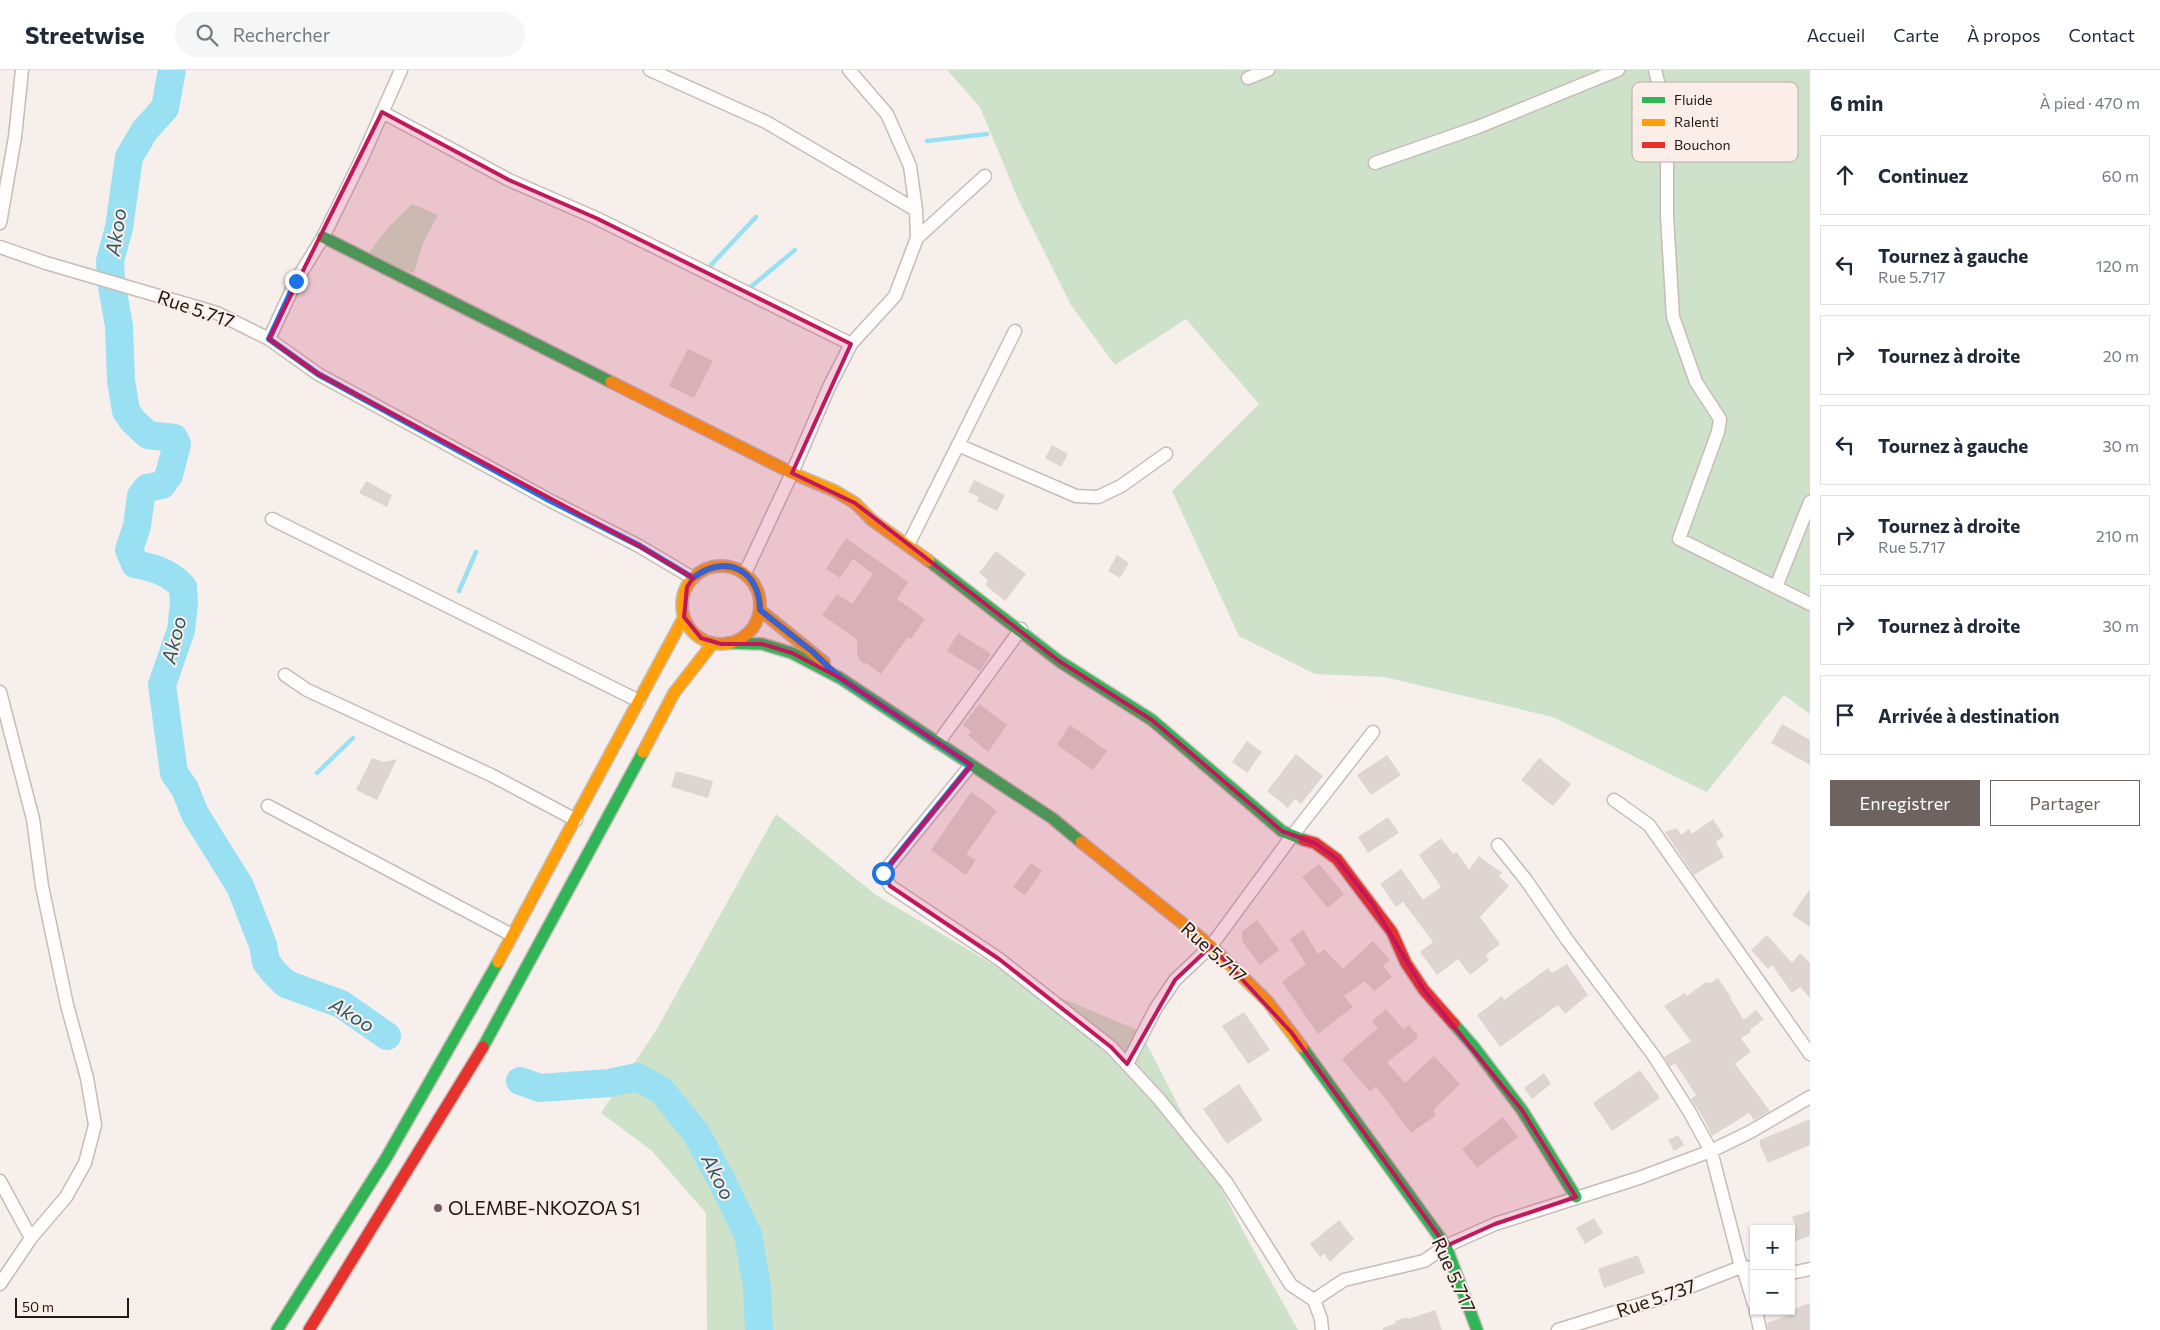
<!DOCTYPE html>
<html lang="fr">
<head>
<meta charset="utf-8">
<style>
	:root { --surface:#fff; --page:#f6f6f7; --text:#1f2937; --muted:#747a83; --line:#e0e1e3; --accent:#6e635e }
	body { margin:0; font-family:Commissioner,sans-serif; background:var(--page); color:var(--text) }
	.controls { position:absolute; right:15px; bottom:15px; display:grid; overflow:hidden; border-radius:0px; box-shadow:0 1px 4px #0004 }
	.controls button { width:45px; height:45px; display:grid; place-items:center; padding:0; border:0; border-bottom:1px solid var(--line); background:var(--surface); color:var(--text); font:25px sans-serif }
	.scale { position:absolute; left:15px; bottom:12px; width:114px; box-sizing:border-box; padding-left:5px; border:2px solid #241812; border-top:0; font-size:14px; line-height:18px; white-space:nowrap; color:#241812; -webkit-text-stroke:4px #fbede7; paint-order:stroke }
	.stop { position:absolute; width:15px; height:15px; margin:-11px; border:4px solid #1a73e8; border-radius:50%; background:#fff }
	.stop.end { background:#1a73e8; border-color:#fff; box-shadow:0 1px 5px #0008 }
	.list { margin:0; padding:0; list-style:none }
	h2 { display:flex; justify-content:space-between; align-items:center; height:65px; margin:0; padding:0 20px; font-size:21px }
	h2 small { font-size:16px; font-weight:400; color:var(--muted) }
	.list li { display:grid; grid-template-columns:32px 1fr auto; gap:15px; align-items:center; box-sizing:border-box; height:80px; margin:0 10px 10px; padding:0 10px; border:1px solid var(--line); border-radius:0px }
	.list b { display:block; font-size:19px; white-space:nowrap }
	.list p { margin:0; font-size:16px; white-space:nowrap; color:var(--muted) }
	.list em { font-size:16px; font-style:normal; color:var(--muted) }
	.actions { display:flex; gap:10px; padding:15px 20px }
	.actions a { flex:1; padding:11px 0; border:1px solid var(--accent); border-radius:0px; text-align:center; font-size:18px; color:var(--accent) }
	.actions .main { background:var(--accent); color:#fff }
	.icon { flex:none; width:28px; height:28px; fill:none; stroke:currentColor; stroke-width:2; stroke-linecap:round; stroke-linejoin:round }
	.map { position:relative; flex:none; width:1810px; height:1260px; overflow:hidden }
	header { display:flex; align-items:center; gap:30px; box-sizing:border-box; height:70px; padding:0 25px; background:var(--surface); border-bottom:1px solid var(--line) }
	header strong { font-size:24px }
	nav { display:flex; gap:28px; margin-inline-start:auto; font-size:18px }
	.search { width:350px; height:45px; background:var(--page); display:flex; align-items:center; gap:12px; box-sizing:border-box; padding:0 18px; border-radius:28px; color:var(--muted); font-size:19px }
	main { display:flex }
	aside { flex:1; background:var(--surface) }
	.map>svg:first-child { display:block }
</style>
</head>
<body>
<header>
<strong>Streetwise</strong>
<div class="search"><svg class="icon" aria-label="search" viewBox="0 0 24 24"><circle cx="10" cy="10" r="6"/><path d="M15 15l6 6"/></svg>Rechercher</div>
<nav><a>Accueil</a><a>Carte</a><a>À propos</a><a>Contact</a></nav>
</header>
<main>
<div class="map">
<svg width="1810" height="1260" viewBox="0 0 1810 1260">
	<rect width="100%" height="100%" fill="#f6efeb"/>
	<!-- green -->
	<path fill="#cde2c9" d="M 947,0 L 1810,0 L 1810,644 L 1784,625 L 1707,722 L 1553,647 L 1384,607 L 1315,604 L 1239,566 L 1172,421 L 1259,334 L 1186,249 L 1115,295 L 1071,235 L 1018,129 L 980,37 Z
		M 412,134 L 438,145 L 423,173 L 414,203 L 367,187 C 379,166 394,151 412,134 Z
		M 776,744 L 876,825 L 1023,912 L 1140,961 L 1244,1163 L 1298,1260 L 707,1260 L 706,1143 L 651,1080 L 601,1043 L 657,959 Z"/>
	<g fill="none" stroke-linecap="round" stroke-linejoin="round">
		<!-- stream -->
		<path stroke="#9ae0f3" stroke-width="4.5" d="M 927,71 L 987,64
			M 711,195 L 756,147
			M 747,220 L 795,180
			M 459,521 L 476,482
			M 317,703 L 353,668"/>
		<!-- river -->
		<path stroke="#9ae0f3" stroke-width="28" d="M 172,0 L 165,38 L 145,60 L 129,87 L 119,158 L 110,191 L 111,211 L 119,256 L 121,310 L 126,341 L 133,351 L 148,365 L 174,368 L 177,374 L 169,405 L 162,415 L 147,418 L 141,426 L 137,456 L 129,480 L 135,494 C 155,498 169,502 183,517 L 184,533 L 181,560 L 162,615 L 174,703 L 185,719 L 195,744 L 240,816 L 263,875 L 266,892 L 274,902 L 286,914 L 341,934 L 387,966
			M 520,1011 L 540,1018 L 609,1013 L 637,1007 L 662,1021 L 696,1063 L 723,1113 L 748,1165 L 757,1217 L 759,1260"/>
	</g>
	<!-- building -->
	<path fill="#dfd5d0" d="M 688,279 L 713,291 L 694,328 L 669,316 Z
		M 1052,375 L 1068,384 L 1061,397 L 1045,388 Z
		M 974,410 L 1005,425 L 997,441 L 977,431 L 979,427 L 968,422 Z
		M 366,411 L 392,425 L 387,437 L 359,423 Z
		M 846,468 L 908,512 L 897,529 L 925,549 L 911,569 L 908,567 L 881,604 L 868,594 L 861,592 L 857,584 L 857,569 L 822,545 L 837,524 L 852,534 L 873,504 L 853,489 L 840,508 L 826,499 Z
		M 996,481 L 1026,504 L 1005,531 L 985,515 L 988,510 L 979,503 Z
		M 1117,485 L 1129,493 L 1120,508 L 1108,501 Z
		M 958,563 L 991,584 L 980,601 L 947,581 Z
		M 979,634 L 1007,655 L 988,682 L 968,665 L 971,661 L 963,655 Z
		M 1782,654 L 1810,670 L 1810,695 L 1771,673 Z
		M 1070,655 L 1107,681 L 1093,700 L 1057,675 Z
		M 1247,671 L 1262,682 L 1247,703 L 1232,692 Z
		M 1296,684 L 1323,706 L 1301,734 L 1295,729 L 1288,738 L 1267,721 Z
		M 1387,685 L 1401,705 L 1371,725 L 1357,705 Z
		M 372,688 L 385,692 L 397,689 L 377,730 L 356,720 Z
		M 1539,688 L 1571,714 L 1553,736 L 1521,710 Z
		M 676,701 L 713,711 L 708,728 L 671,717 Z
		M 971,722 L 997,741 L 966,784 L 976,790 L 966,805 L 931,780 Z
		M 1388,747 L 1399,763 L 1368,783 L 1358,767 Z
		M 1713,749 L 1724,766 L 1716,772 L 1724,787 L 1694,805 L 1665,762 L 1677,758 L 1681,765 L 1689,759 L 1692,764 Z
		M 1441,768 L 1453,784 L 1457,782 L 1469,800 L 1479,786 L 1502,803 L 1499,806 L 1509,816 L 1480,847 L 1500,874 L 1486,885 L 1489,890 L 1470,905 L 1458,889 L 1437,905 L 1420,882 L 1433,872 L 1403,832 L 1396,837 L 1380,814 L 1401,799 L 1423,830 L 1441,817 L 1419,785 Z
		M 1031,793 L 1042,801 L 1025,825 L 1013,817 Z
		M 1319,794 L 1344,824 L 1328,838 L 1302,807 Z
		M 1810,819 L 1810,857 L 1792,845 Z
		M 1257,850 L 1279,880 L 1260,895 L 1242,871 L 1242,861 Z
		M 1303,860 L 1318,884 L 1324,879 L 1343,899 L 1373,871 L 1390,890 L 1383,896 L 1392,907 L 1374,921 L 1365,911 L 1344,926 L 1353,937 L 1318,964 L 1282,912 L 1306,894 L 1290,869 Z
		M 1767,865 L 1792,893 L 1800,883 L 1810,893 L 1810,928 L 1800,917 L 1792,923 L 1772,895 L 1768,899 L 1751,880 Z
		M 1567,894 L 1588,925 L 1565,944 L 1558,935 L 1500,977 L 1477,945 L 1502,926 L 1504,930 L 1548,898 L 1552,903 Z
		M 1718,908 L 1731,927 L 1730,928 L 1744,950 L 1756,940 L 1764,949 L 1750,960 L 1751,962 L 1741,968 L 1751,982 L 1735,994 L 1770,1041 L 1754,1050 L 1749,1043 L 1712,1066 L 1703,1047 L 1691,1029 L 1696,1025 L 1675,993 L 1670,997 L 1664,987 L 1691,971 L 1664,936 L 1685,923 L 1687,926 L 1706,912 L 1711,913 Z
		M 1386,939 L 1403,959 L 1409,955 L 1417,965 L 1417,969 L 1387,992 L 1405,1013 L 1434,986 L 1460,1014 L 1433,1040 L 1436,1045 L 1411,1063 L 1376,1016 L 1370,1022 L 1342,989 L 1378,958 L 1372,951 Z
		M 1244,942 L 1270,980 L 1248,994 L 1222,956 Z
		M 1640,1000 L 1660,1028 L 1612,1061 L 1593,1033 Z
		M 1544,1003 L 1551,1014 L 1532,1029 L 1524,1018 Z
		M 1239,1014 L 1263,1050 L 1227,1074 L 1203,1039 Z
		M 1503,1047 L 1518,1067 L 1477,1098 L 1462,1079 Z
		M 1810,1049 L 1810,1075 L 1768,1093 L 1760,1075 L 1760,1070 Z
		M 1678,1065 L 1684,1075 L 1674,1081 L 1668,1070 Z
		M 1810,1141 L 1810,1166 L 1791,1173 L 1791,1157 L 1795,1155 L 1792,1147 Z
		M 1594,1148 L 1603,1163 L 1585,1174 L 1576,1158 Z
		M 1339,1150 L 1354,1169 L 1330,1192 L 1324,1184 L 1320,1187 L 1310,1174 Z
		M 1638,1185 L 1645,1203 L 1604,1218 L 1598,1199 Z
		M 1810,1233 L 1810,1260 L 1768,1260 L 1767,1253 L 1791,1244 L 1791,1240 Z
		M 1435,1240 L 1442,1260 L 1383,1260 L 1383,1258 L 1396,1253 L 1395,1251 L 1407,1247 L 1408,1249 Z"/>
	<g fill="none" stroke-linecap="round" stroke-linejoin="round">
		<!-- street casing -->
		<g stroke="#c6bcb8" stroke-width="15">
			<path id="street" d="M 650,0 L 766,52 L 916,140
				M 1655,0 L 1661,24 L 1667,84 L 1667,146 L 1673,247 L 1696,312 L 1720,349 L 1718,362 L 1679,469 L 1810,534
				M 1248,8 L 1268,0
				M 382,42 L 509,110 L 596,148 L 851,274
				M 1375,93 L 1478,57 L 1618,0
				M 0,153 L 15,67 L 22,0
				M 917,168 L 985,106
				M 0,177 L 46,193 L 217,243 L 269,269 L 318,304 L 551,431 L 639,476 L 693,508
				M 269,269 L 296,211 L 323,167 L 362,88 L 401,0
				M 958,375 L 1076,426 L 1098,427 L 1121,416 L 1166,384
				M 272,449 L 639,631
				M 908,475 L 1015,261
				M 745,503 L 792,403 L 829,317 L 851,274 L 895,226 L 917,168 L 916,140 L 910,96 L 887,44 L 849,0
				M 1776,517 L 1810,432
				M 285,605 L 307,620 L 491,705 L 576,750
				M 0,622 L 33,749 L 42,816 L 67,935 L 87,1008 L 95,1055 L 85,1093 L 66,1127 L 31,1168 L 0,1214
				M 938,673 L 1021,559
				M 971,695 L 883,803 L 890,816 L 999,889 L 1111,977 L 1159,1029 L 1226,1112 L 1291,1215 L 1314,1230 L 1321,1249 L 1322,1260
				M 1614,730 L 1649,755 L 1810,984
				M 268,736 L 512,865
				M 1498,775 L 1526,810 L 1568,871 L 1654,986 L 1689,1041 L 1711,1081 L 1741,1197 L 1744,1201 L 1754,1234
				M 1127,994 L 1156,938 L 1175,910 L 1211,876 L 1292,766 L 1373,662
				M 0,1111 L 31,1168
				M 1791,1203 L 1810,1199
				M 1314,1230 L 1344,1210 L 1424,1191 L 1446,1176 L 1495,1154 L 1639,1108 L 1711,1081 L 1750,1062 L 1810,1027
				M 1756,1241 L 1760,1260
				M 1558,1260 L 1664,1227 L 1741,1197 L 1754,1198"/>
		</g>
		<!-- fast casing -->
		<g stroke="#c6bcb8" stroke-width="14">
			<path id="fast" d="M 323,167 L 611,312
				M 929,491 L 1059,591 L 1152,650 L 1282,761 L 1304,770
				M 728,573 L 762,574 L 792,583 L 840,608 L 1052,748 L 1081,772
				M 1454,954 L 1474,977 L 1522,1040 L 1576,1127
				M 483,977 L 643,682
				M 1302,977 L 1446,1176 L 1477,1260
				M 277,1260 L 385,1090 L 498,892"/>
		</g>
		<!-- slow casing -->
		<g stroke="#c6bcb8" stroke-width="14">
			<path id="slow" d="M 611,312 L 792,403 L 835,421 L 855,433 L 872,450 L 929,491
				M682 535a39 39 0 1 1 78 0a39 39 0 1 1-78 0Z
				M 760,540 L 824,592
				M 643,682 L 674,623 L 713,573
				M 1081,772 L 1211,876 L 1268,932 L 1302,977
				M 498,892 L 684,547"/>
		</g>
		<!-- jam casing -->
		<g stroke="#c6bcb8" stroke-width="14">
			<path id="jam" d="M 1304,770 L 1315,773 L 1337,789 L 1392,862 L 1406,893 L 1424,920 L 1454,954
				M 309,1260 L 483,977"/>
		</g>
		<!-- street -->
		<use href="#street" stroke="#fefdfc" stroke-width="12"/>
		<!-- fast -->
		<use href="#fast" stroke="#30b455" stroke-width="11"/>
		<!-- slow -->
		<use href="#slow" stroke="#ff9f0a" stroke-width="11"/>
		<!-- jam -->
		<use href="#jam" stroke="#e5322d" stroke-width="11"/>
	</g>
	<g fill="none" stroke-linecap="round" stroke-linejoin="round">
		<!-- route -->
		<path stroke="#1a73e8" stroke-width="6" d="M 296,211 L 269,269 L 318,304 L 551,431 L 640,476 L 693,508 C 724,483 760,499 760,540 L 813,582 L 840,608 L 971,695 L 883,803"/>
	</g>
	<!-- marked area -->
	<path fill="#c2185b" fill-opacity="0.2" stroke="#c2185b" stroke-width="4" stroke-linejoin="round" d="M 382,42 L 509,110 L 596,148 L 851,274 L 792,403 L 855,433 L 1059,591 L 1152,650 L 1282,761 L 1315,773 L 1337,789 L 1372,833 L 1424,920 L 1522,1040 L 1576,1127 L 1495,1154 L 1446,1176 L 1291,962 L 1211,876 L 1175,910 L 1127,994 L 1111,977 L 999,889 L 890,816 L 883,803 L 971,695 L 840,608 L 792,583 L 762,574 L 721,574 L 701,568 L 684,547 L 687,517 L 693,508 L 639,476 L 318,304 L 269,269 Z"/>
	<!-- markers -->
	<circle fill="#6e635e" stroke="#fbede7" stroke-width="2" cx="438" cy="1138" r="5"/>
	<g text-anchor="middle" stroke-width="4" stroke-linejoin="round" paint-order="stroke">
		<!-- street labels -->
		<g font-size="19" fill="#241812" stroke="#fbede7">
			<text transform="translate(196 239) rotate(19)" y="7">Rue 5.717</text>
			<text transform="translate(1214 882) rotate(42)" y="7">Rue 5.717</text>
			<text transform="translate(1454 1205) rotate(66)" y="7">Rue 5.717</text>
			<text transform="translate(1656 1228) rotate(-19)" y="7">Rue 5.737</text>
		</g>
		<!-- poi labels -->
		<g font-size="19" fill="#241812" stroke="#fbede7" text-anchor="start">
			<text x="448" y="1145">OLEMBE-NKOZOA S1</text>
		</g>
		<!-- water labels -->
		<g font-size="20" font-style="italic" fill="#2c5966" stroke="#fbede7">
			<text transform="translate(116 162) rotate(-81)" y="7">Akoo</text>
			<text transform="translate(174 570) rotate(-76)" y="7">Akoo</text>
			<text transform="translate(352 945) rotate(31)" y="7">Akoo</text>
			<text transform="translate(718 1107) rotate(63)" y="7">Akoo</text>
		</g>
	</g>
	<!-- legend -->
	<rect x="1632" y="12" width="166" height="80" rx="8" fill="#fbede7" stroke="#baada7" stroke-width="1"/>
	<rect x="1642" y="27" width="23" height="6" fill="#30b455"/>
	<rect x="1642" y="49" width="23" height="7" fill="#ff9f0a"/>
	<rect x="1642" y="72" width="23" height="6" fill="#e5322d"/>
	<g font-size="14" fill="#241812">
		<text x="1674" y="35">Fluide</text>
		<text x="1674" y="57">Ralenti</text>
		<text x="1674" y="80">Bouchon</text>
	</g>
</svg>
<div class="controls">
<button>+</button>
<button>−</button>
</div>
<div class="scale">50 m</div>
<div class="stop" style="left:883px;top:803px"></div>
<div class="stop end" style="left:296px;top:211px"></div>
</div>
<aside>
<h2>6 min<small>À pied · 470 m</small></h2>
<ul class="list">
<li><svg class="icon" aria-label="ahead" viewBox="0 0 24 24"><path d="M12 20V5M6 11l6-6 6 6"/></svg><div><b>Continuez</b></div><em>60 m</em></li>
<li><svg class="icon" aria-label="left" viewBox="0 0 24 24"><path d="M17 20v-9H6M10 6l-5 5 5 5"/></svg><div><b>Tournez à gauche</b><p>Rue 5.717</p></div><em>120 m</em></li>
<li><svg class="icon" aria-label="right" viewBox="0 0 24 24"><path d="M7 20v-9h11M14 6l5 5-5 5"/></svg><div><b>Tournez à droite</b></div><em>20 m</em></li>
<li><svg class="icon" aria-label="left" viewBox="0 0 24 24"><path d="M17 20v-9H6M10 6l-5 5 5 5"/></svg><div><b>Tournez à gauche</b></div><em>30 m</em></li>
<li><svg class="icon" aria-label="right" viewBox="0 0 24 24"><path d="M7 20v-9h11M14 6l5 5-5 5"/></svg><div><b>Tournez à droite</b><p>Rue 5.717</p></div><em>210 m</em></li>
<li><svg class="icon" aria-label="right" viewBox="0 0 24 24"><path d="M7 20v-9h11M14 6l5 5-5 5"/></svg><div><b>Tournez à droite</b></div><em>30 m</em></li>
<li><svg class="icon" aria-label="arrive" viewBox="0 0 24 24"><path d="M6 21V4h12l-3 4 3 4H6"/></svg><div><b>Arrivée à destination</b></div></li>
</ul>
<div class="actions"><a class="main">Enregistrer</a><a>Partager</a></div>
</aside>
</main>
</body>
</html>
